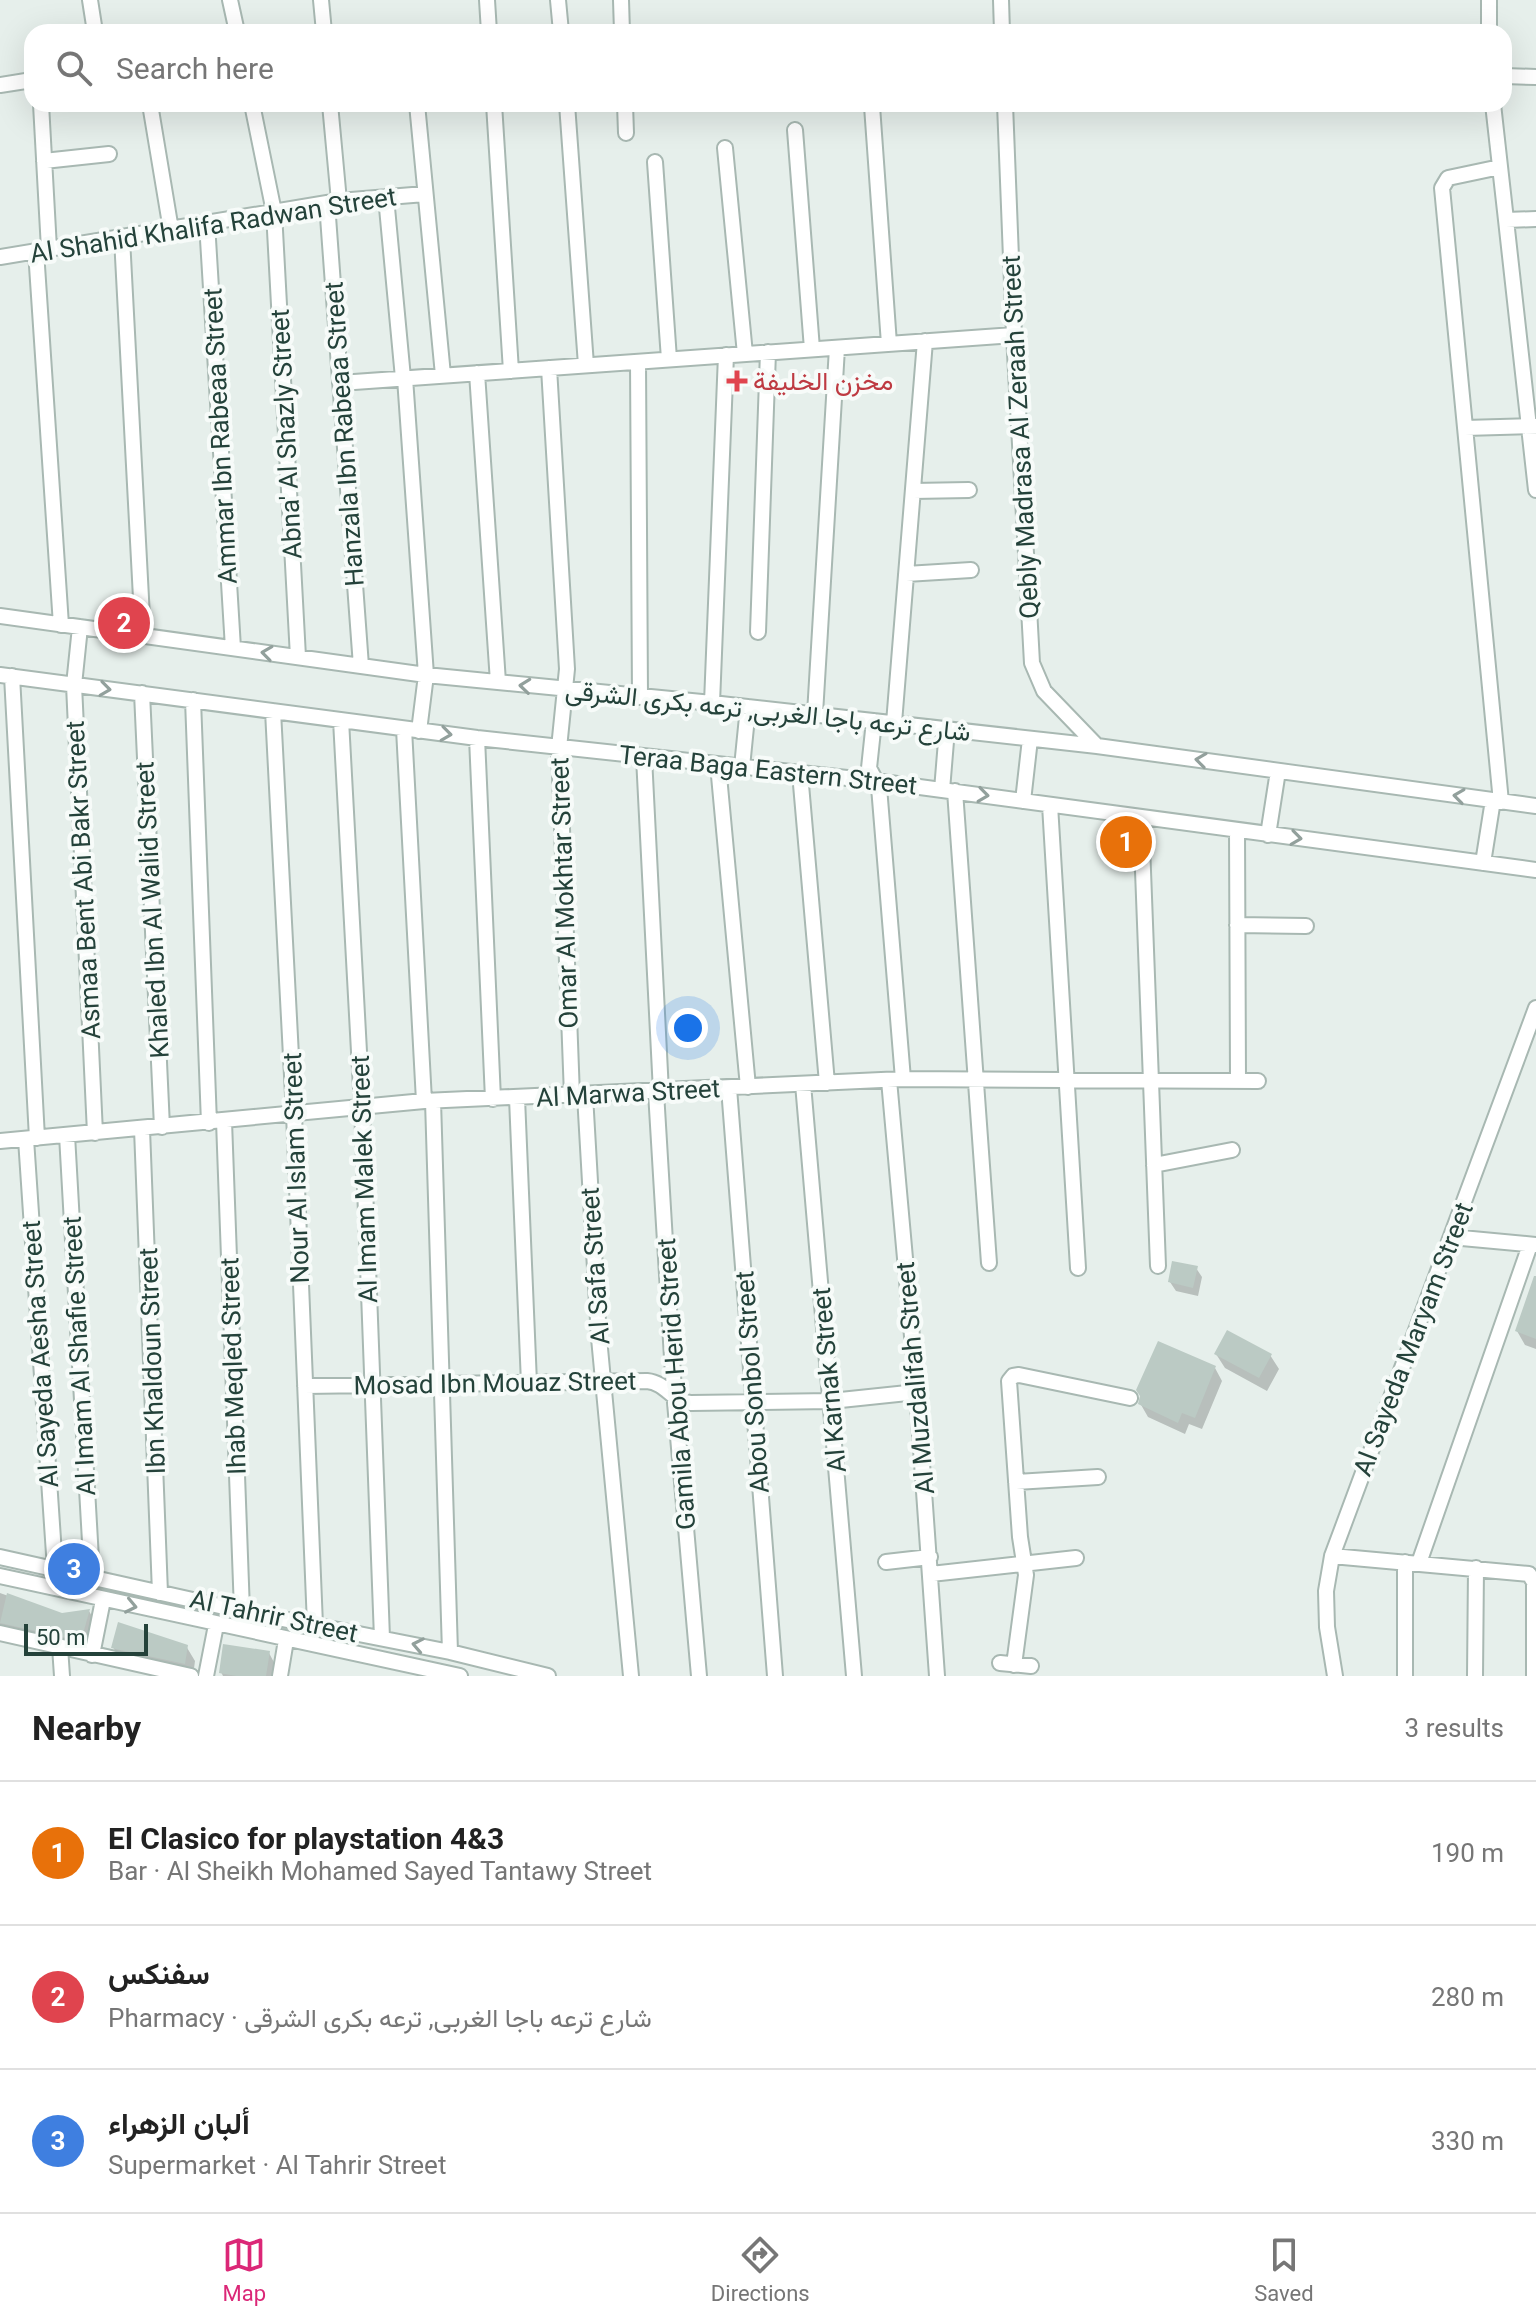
<!DOCTYPE html>
<html lang="en">
<head>
<meta charset="utf-8">
<style>
	:root { --surface:#fff; --page:#f6f6f6; --text:#222; --muted:#767676; --line:#e0e0e0; --accent:#db2777 }
	body { margin:0; font-family:Roboto,Vazirmatn,sans-serif; background:var(--page); color:var(--text) }
	.scale { position:absolute; left:24px; bottom:20px; width:124px; box-sizing:border-box; padding-left:8px; border:4px solid #24423a; border-top:0; font-size:22px; line-height:28px; white-space:nowrap; color:#24423a; -webkit-text-stroke:6px #f7fbf9; paint-order:stroke }
	.you { position:absolute; left:688px; top:1028px; width:28px; height:28px; margin:-20px; border:6px solid #fff; border-radius:50%; background:#1a73e8; box-shadow:0 0 0 12px #1a73e833 }
	.badge { display:grid; place-items:center; width:52px; height:52px; border-radius:50%; background:var(--accent); color:#fff; font-size:26px; font-weight:700 }
	.pin { position:absolute; translate:-50% -50%; border:4px solid #fff; box-shadow:0 2px 8px #0006 }
	.list { margin:0; padding:0; list-style:none }
	h2 { display:flex; justify-content:space-between; align-items:center; height:104px; margin:0; padding:0 32px; font-size:34px }
	h2 small { font-size:26px; font-weight:400; color:var(--muted) }
	.list li { display:grid; grid-template-columns:52px 1fr auto; gap:24px; align-items:center; box-sizing:border-box; height:144px; padding:0 32px; border-top:2px solid var(--line) }
	.list b { display:block; font-size:30px; white-space:nowrap }
	.list p { margin:0; font-size:26px; white-space:nowrap; color:var(--muted) }
	.list em { font-size:26px; font-style:normal; color:var(--muted) }
	.icon { flex:none; width:44px; height:44px; fill:none; stroke:currentColor; stroke-width:2; stroke-linecap:round; stroke-linejoin:round }
	.map { position:relative; flex:none; width:1536px; height:1676px; overflow:hidden }
	.search { position:absolute; background:var(--surface); box-shadow:0 8px 32px #0002; left:24px; right:24px; top:24px; height:88px; display:flex; align-items:center; gap:20px; box-sizing:border-box; padding:0 28px; border-radius:24px; color:var(--muted); font-size:30px }
	.sheet { height:536px; background:var(--surface) }
	nav { display:flex; justify-content:space-around; align-items:center; box-sizing:border-box; height:112px; border-top:2px solid var(--line); background:var(--surface); font-size:22px; color:var(--muted) }
	nav a { display:grid; justify-items:center; gap:4px }
	nav .on { color:var(--accent) }
	.map>svg:first-child { display:block }
</style>
</head>
<body>
<div class="map">
<svg width="1536" height="1676" viewBox="0 0 1536 1676">
	<rect width="100%" height="100%" fill="#e6efeb"/>
	<!-- shadow -->
	<path fill="#0003" d="M 1196,1268 L 1202,1277 L 1198,1296 L 1176,1291 L 1170,1282 Z
		M 1536,1276 L 1536,1349 L 1525,1345 L 1517,1331 Z
		M 1216,1354 L 1270,1355 L 1279,1369 L 1267,1391 L 1225,1368 Z
		M 1215,1368 L 1222,1381 L 1202,1429 L 1189,1424 L 1185,1434 L 1148,1417 L 1140,1403 Z
		M 0,1593 L 62,1615 L 89,1611 L 97,1625 L 89,1654 L 0,1635 Z
		M 186,1646 L 195,1661 L 193,1676 L 121,1662 L 113,1647 Z
		M 269,1653 L 277,1668 L 276,1676 L 223,1676 L 221,1672 Z"/>
	<!-- building -->
	<path fill="#bbcac4" d="M 1172,1261 L 1198,1266 L 1193,1288 L 1168,1282 Z
		M 1534,1276 L 1536,1276 L 1536,1339 L 1515,1331 Z
		M 1227,1330 L 1272,1354 L 1259,1378 L 1214,1354 Z
		M 1158,1341 L 1216,1366 L 1195,1418 L 1182,1413 L 1178,1423 L 1138,1404 L 1140,1396 L 1136,1390 Z
		M 7,1593 L 62,1613 L 90,1609 L 81,1641 L 0,1623 Z
		M 118,1622 L 188,1645 L 185,1664 L 111,1648 Z
		M 223,1644 L 270,1651 L 266,1676 L 236,1676 L 219,1673 Z"/>
	<g fill="none" stroke-linecap="round" stroke-linejoin="round">
		<!-- minor casing -->
		<g stroke="#a8b8b2" stroke-width="18">
			<path id="minor" d="M 90,0 L 95,32
				M 230,0 L 237,32
				M 321,0 L 324,32
				M 487,0 L 489,32
				M 558,0 L 561,32
				M 621,0 L 622,32
				M 1001,0 L 1002,32
				M 1489,0 L 1489,32
				M 1504,76 L 1536,77
				M 0,85 L 32,80
				M 41,104 L 49,249
				M 150,104 L 171,230
				M 252,104 L 274,212 L 298,657
				M 330,104 L 339,201
				M 417,104 L 443,375
				M 494,104 L 511,371
				M 567,104 L 586,365
				M 625,104 L 626,133
				M 1005,104 L 1014,335 L 1032,663 L 1044,691 L 1097,746
				M 1493,104 L 1506,220 L 1536,219
				M 872,106 L 889,344
				M 795,130 L 812,349
				M 725,148 L 745,354
				M 44,161 L 109,154
				M 655,162 L 669,359
				M 1500,167 L 1448,178 L 1442,188 L 1501,802
				M 386,197 L 403,378
				M 327,203 L 361,666
				M 1506,220 L 1536,490
				M 207,223 L 233,648
				M 122,238 L 143,636
				M 36,251 L 61,625
				M 0,257 L 339,201 L 425,194
				M 638,362 L 640,697
				M 549,368 L 567,669 L 559,748 L 572,1096
				M 477,373 L 498,682
				M 405,378 L 426,675 L 419,731
				M 340,383 L 1014,335
				M 1465,428 L 1536,426
				M 913,491 L 969,490
				M 906,574 L 971,570
				M 0,616 L 426,675 L 712,703 L 1097,746 L 1536,806
				M 80,627 L 74,685 L 95,1133
				M 758,632 L 768,352
				M 0,675 L 477,738 L 875,781 L 1536,870
				M 12,676 L 37,1138
				M 142,693 L 162,1127
				M 193,700 L 209,1123
				M 712,703 L 726,355
				M 273,711 L 294,1114 L 315,1625
				M 815,714 L 837,348
				M 341,720 L 362,1107 L 382,1638
				M 874,721 L 869,768 L 879,787 L 903,1079
				M 894,723 L 925,341
				M 404,729 L 424,1101
				M 477,738 L 493,1099
				M 644,757 L 661,1092
				M 718,765 L 748,1087
				M 742,767 L 748,707
				M 800,773 L 827,1083
				M 942,790 L 947,729
				M 955,791 L 989,1263
				M 1023,801 L 1030,739
				M 1050,805 L 1078,1268
				M 1141,818 L 1158,1266
				M 1237,830 L 1238,1080
				M 1268,835 L 1278,771
				M 1483,863 L 1493,800
				M 1237,925 L 1306,926
				M 889,1080 L 917,1392 L 937,1676
				M 803,1084 L 854,1676
				M 729,1088 L 775,1676
				M 656,1092 L 674,1391 L 699,1676
				M 585,1095 L 599,1338 L 631,1676
				M 517,1098 L 529,1383
				M 433,1101 L 450,1652
				M 224,1121 L 242,1611
				M 142,1129 L 160,1593
				M 67,1135 L 92,1577
				M 26,1139 L 55,1569
				M 0,1141 L 424,1101 L 903,1079 L 1258,1081
				M 1154,1165 L 1232,1150
				M 1451,1237 L 1536,1245
				M 305,1386 L 647,1381 C 667,1383 672,1402 691,1403 L 831,1401 L 917,1392
				M 1016,1482 L 1098,1477
				M 1332,1556 L 1529,1574 L 1534,1582 L 1534,1676
				M 0,1557 L 242,1611 L 450,1652 L 548,1676
				M 886,1562 L 930,1557
				M 1419,1563 L 1530,1245
				M 931,1574 L 1076,1558
				M 0,1576 L 460,1676
				M 0,1633 L 191,1676
				M 60,1647 L 62,1676
				M 92,1655 L 103,1600
				M 1000,1663 L 1031,1666
				M 1014,1665 L 1026,1575 L 1020,1537 L 1009,1381 L 1013,1376 L 1019,1375 L 1130,1398
				M 206,1676 L 216,1625
				M 280,1676 L 286,1640
				M 1335,1676 L 1327,1627 L 1326,1591 L 1332,1556 L 1536,1008
				M 1405,1676 L 1405,1562
				M 1475,1676 L 1476,1568"/>
		</g>
		<!-- minor -->
		<use href="#minor" stroke="#fff" stroke-width="14"/>
	</g>
	<!-- one-way arrows -->
	<defs><path id="oneway-chevron" d="M-2-3.5L2.5 0L-2 3.5" fill="none" stroke-width="1.6" stroke-linecap="round" stroke-linejoin="round" transform="scale(2)"/></defs>
	<g stroke="#92a09c">
		<use href="#oneway-chevron" transform="translate(267 653) rotate(-172)"/>
		<use href="#oneway-chevron" transform="translate(525 686) rotate(-174)"/>
		<use href="#oneway-chevron" transform="translate(105 689) rotate(8)"/>
		<use href="#oneway-chevron" transform="translate(446 734) rotate(8)"/>
		<use href="#oneway-chevron" transform="translate(1201 760) rotate(-172)"/>
		<use href="#oneway-chevron" transform="translate(983 795) rotate(8)"/>
		<use href="#oneway-chevron" transform="translate(1459 796) rotate(-172)"/>
		<use href="#oneway-chevron" transform="translate(1296 838) rotate(8)"/>
		<use href="#oneway-chevron" transform="translate(131 1606) rotate(12)"/>
		<use href="#oneway-chevron" transform="translate(418 1645) rotate(-169)"/>
	</g>
	<!-- markers -->
	<path fill="#e0444e" stroke="#f7fbf9" stroke-width="3" d="M733 369h8v8h8v8h-8v8h-8v-8h-8v-8h8z"/>
	<g text-anchor="middle" stroke-width="8" stroke-linejoin="round" paint-order="stroke">
		<!-- street labels -->
		<g font-size="26" fill="#24423a" stroke="#f7fbf9">
			<text transform="translate(213 225) rotate(-9)" y="9">Al Shahid Khalifa Radwan Street</text>
			<text transform="translate(286 434) rotate(-93)" y="9">Abna' Al Shazly Street</text>
			<text transform="translate(344 434) rotate(-94)" y="9">Hanzala Ibn Rabeaa Street</text>
			<text transform="translate(220 436) rotate(-93)" y="9">Ammar Ibn Rabeaa Street</text>
			<text transform="translate(1020 437) rotate(-93)" y="9">Qebly Madrasa Al Zeraah Street</text>
			<text transform="translate(768 711) rotate(6)" y="9">شارع ترعه باجا الغربى, ترعه بكرى الشرقى</text>
			<text transform="translate(768 770) rotate(6)" y="9">Teraa Baga Eastern Street</text>
			<text transform="translate(83 880) rotate(-93)" y="9">Asmaa Bent Abi Bakr Street</text>
			<text transform="translate(564 893) rotate(-92)" y="9">Omar Al Mokhtar Street</text>
			<text transform="translate(152 910) rotate(-93)" y="9">Khaled Ibn Al Walid Street</text>
			<text transform="translate(628 1093) rotate(-3)" y="9">Al Marwa Street</text>
			<text transform="translate(296 1168) rotate(-92)" y="9">Nour Al Islam Street</text>
			<text transform="translate(364 1179) rotate(-92)" y="9">Al Imam Malek Street</text>
			<text transform="translate(595 1266) rotate(-94)" y="9">Al Safa Street</text>
			<text transform="translate(1413 1339) rotate(-69)" y="9">Al Sayeda Maryam Street</text>
			<text transform="translate(40 1354) rotate(-94)" y="9">Al Sayeda Aesha Street</text>
			<text transform="translate(79 1356) rotate(-93)" y="9">Al Imam Al Shafie Street</text>
			<text transform="translate(152 1361) rotate(-92)" y="9">Ibn Khaldoun Street</text>
			<text transform="translate(233 1366) rotate(-92)" y="9">Ihab Meqled Street</text>
			<text transform="translate(915 1378) rotate(-95)" y="9">Al Muzdalifah Street</text>
			<text transform="translate(829 1380) rotate(-95)" y="9">Al Karnak Street</text>
			<text transform="translate(752 1382) rotate(-94)" y="9">Abou Sonbol Street</text>
			<text transform="translate(495 1383) rotate(-1)" y="9">Mosad Ibn Mouaz Street</text>
			<text transform="translate(676 1384) rotate(-94)" y="9">Gamila Abou Herid Street</text>
			<text transform="translate(274 1616) rotate(12)" y="9">Al Tahrir Street</text>
		</g>
		<!-- health labels -->
		<g font-size="26" fill="#be3a42" stroke="#f7fbf9" text-anchor="start">
			<text x="753" y="390">مخزن الخليفة</text>
		</g>
	</g>
</svg>
<div class="scale">50 m</div>
<div class="you"></div>
<div class="pin badge" style="left:1126px;top:842px;background:#e8710a">1</div>
<div class="pin badge" style="left:124px;top:623px;background:#e0444e">2</div>
<div class="pin badge" style="left:74px;top:1569px;background:#3f7fe0">3</div>
<div class="search"><svg class="icon" aria-label="search" viewBox="0 0 24 24"><circle cx="10" cy="10" r="6"/><path d="M15 15l6 6"/></svg>Search here</div>
</div>
<section class="sheet">
<h2>Nearby<small>3 results</small></h2>
<ul class="list">
<li><span class="badge" style="background:#e8710a">1</span><div><b>El Clasico for playstation 4&amp;3</b><p>Bar · Al Sheikh Mohamed Sayed Tantawy Street</p></div><em>190 m</em></li>
<li><span class="badge" style="background:#e0444e">2</span><div><b>سفنكس</b><p>Pharmacy · شارع ترعه باجا الغربى, ترعه بكرى الشرقى</p></div><em>280 m</em></li>
<li><span class="badge" style="background:#3f7fe0">3</span><div><b>ألبان الزهراء</b><p>Supermarket · Al Tahrir Street</p></div><em>330 m</em></li>
</ul>
</section>
<nav>
<a class="on"><svg class="icon" aria-label="map" viewBox="0 0 24 24"><path d="M3 6l6-2 6 2 6-2v14l-6 2-6-2-6 2zM9 4v14M15 6v14"/></svg>Map</a>
<a><svg class="icon" aria-label="directions" viewBox="0 0 24 24"><path d="M12 3l9 9-9 9-9-9zM9 14v-3h6M13 9l2 2-2 2"/></svg>Directions</a>
<a><svg class="icon" aria-label="saved" viewBox="0 0 24 24"><path d="M7 4h10v16l-5-4-5 4z"/></svg>Saved</a>
</nav>
</body>
</html>
